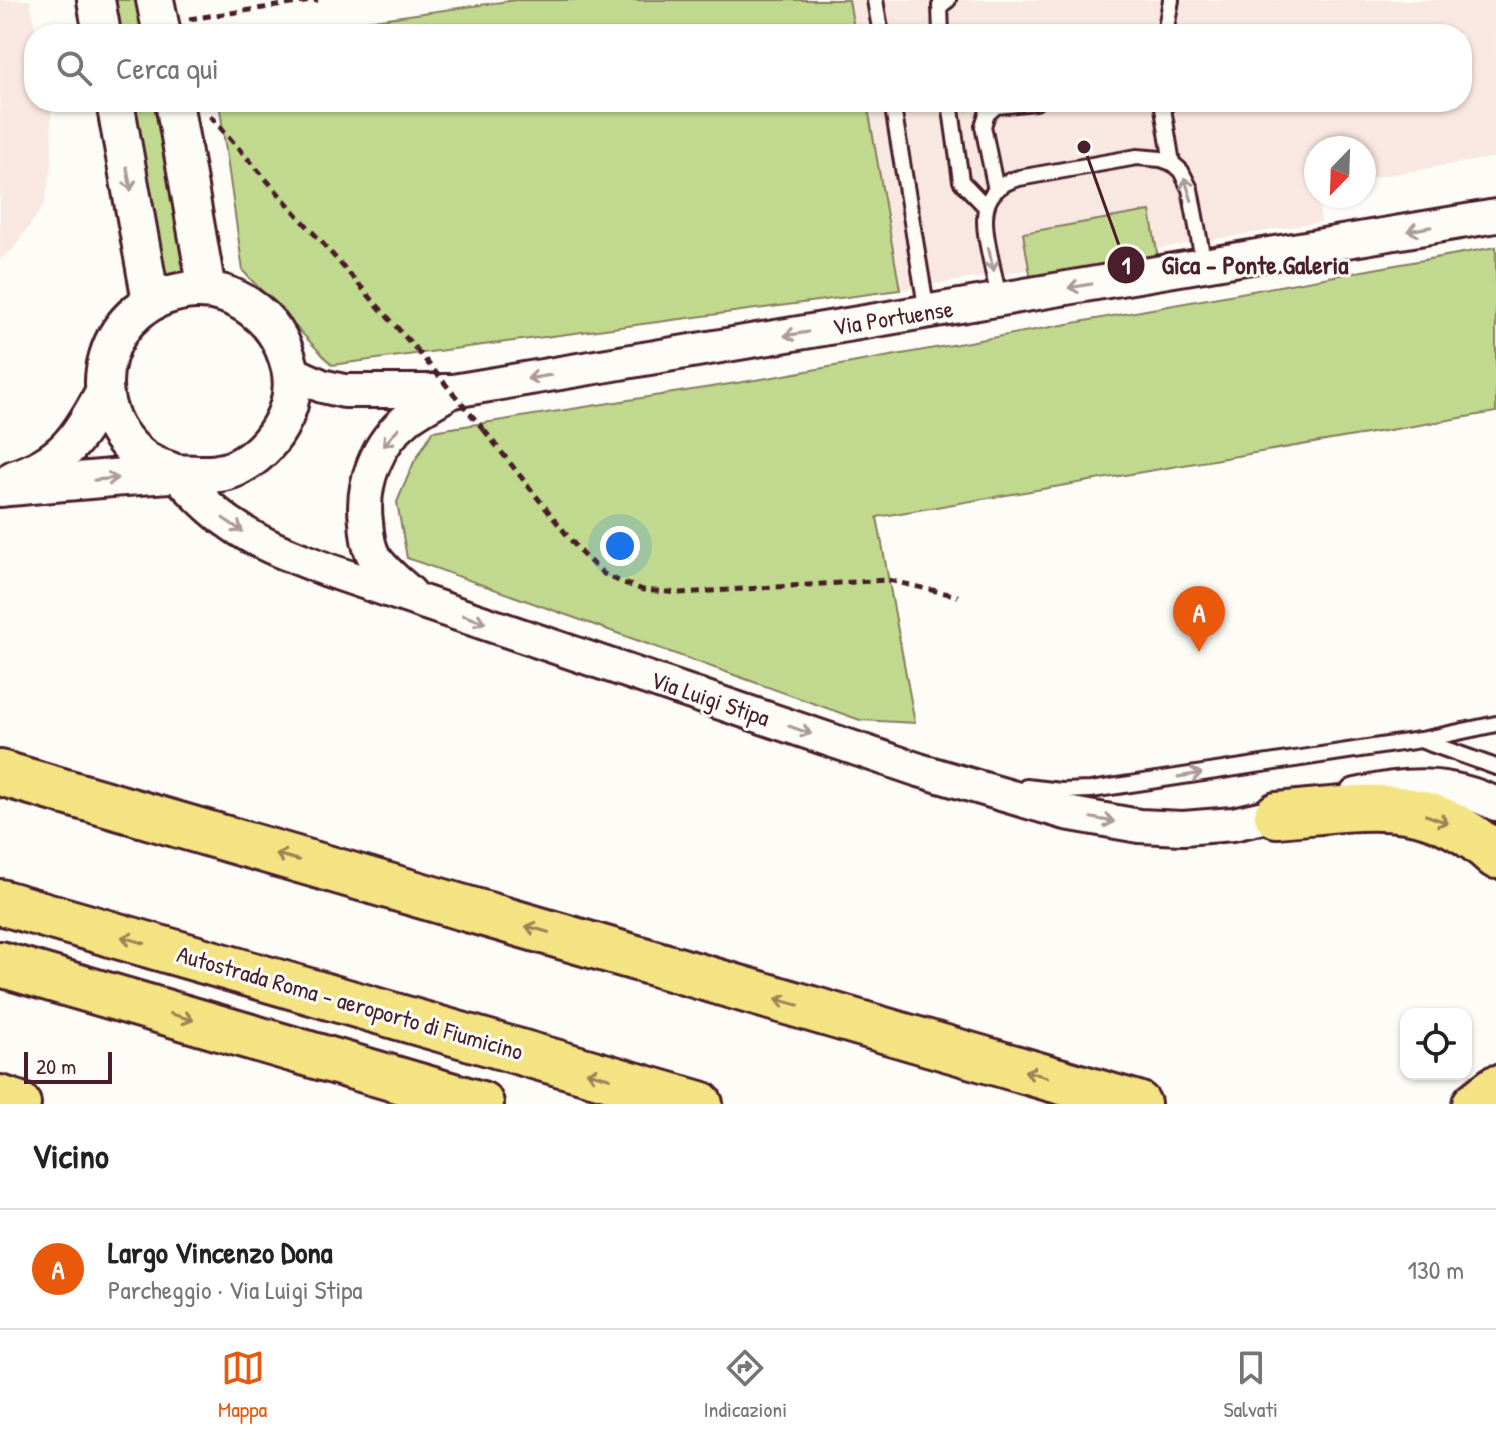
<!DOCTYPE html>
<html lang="it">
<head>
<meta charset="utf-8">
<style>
	:root { --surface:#fff; --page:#f2f2f2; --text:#222; --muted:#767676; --line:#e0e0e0; --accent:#ea580c }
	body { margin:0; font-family:"Patrick Hand",sans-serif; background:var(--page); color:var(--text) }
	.controls { position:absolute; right:24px; bottom:24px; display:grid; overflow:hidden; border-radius:16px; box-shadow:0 2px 6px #0004 }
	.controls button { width:72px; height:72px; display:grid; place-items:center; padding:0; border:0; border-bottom:2px solid var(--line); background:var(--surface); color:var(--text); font:40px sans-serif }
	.compass { position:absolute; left:1304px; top:136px; width:72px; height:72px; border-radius:50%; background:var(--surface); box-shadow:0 2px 6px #0004; rotate:203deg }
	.scale { position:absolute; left:24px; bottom:20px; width:88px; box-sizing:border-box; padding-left:8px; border:4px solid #4a1f2b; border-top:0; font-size:22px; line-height:28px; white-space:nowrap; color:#4a1f2b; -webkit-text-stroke:6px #fdfcf7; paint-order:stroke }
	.you { position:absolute; left:620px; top:546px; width:28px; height:28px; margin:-20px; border:6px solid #fff; border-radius:50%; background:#1a73e8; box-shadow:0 0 0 12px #1a73e833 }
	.badge { display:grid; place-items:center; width:52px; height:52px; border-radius:50%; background:var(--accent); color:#fff; font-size:26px; font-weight:700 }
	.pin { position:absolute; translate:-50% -66px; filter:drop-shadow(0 2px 4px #0008) }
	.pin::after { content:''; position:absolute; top:42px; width:28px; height:24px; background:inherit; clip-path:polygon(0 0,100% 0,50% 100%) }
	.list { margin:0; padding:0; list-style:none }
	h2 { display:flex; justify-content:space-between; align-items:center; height:104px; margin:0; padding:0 32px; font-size:34px }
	h2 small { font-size:26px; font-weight:400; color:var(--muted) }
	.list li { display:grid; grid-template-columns:52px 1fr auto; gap:24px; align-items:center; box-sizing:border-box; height:120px; padding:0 32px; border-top:2px solid var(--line) }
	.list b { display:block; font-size:30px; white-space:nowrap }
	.list p { margin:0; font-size:26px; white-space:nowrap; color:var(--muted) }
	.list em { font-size:26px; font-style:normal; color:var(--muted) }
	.icon { flex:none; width:44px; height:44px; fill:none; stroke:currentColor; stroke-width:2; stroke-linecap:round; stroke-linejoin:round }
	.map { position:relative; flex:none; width:1496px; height:1104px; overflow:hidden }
	.search { position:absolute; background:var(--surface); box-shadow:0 2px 6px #0004; left:24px; right:24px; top:24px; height:88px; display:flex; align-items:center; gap:20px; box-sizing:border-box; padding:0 28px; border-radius:32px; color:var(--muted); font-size:30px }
	.sheet { height:224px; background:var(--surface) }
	nav { display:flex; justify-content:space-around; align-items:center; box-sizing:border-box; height:112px; border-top:2px solid var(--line); background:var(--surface); font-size:22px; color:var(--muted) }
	nav a { display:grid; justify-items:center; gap:4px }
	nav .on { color:var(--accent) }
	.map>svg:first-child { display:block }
</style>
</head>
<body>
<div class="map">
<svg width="1496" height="1104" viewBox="0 0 1496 1104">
	<rect width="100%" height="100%" fill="#fdfcf7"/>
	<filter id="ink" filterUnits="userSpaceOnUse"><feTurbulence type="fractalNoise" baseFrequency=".0125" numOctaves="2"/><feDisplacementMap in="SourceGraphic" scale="16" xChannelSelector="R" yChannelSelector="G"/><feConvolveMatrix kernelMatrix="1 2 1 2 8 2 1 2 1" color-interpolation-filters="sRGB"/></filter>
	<g filter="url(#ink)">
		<!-- built -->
		<path fill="#f9e7e1" d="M 0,0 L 30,0 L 36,34 L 34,34 L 34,102 L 49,102 L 51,112 L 52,163 L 44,205 L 14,248 L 0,260 Z
			M 849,0 L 1496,0 L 1496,157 L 1364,179 L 1364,148 L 1316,148 L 1316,196 L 1317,196 L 1321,222 L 900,290 L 867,102 L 1462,102 L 1462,34 L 855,34 Z"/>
		<!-- green -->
		<path fill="#c1d98f" stroke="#867c5d" stroke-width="2" d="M 115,0 L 137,0 L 143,34 L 121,34 Z
			M 516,0 L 849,0 L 855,34 L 273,34 Z
			M 132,102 L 155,102 L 188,284 L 164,288 Z
			M 219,102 L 867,102 L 900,290 L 332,365 L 243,271 Z
			M 1150,211 L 1158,258 L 1031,280 L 1023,233 Z
			M 1496,247 L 1496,412 L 877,517 L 915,723 L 860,720 L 407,558 L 397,502 L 414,462 L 433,431 L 768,378 Z"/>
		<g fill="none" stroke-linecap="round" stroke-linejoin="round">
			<!-- service casing -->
			<g stroke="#4a1f2b" stroke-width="20">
				<path id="service" d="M 875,0 L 881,34
					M 941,34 L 940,6 L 948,0
					M 1165,34 L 1171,0
					M 892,102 L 927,312
					M 950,102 L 961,181 L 986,207
					M 1162,102 L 1172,163
					M 996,190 L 983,126 L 987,114 L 996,106 L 1036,102
					M 1000,300 C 996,285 993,271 990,256 C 983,222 977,189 1019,178 L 1137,157 L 1161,159 L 1172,163 L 1181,171 L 1190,189 L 1204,265
					M 1421,740 L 1496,724
					M 1026,787 L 1061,791 L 1091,790 L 1420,740 L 1496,767"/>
			</g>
			<!-- tertiary casing -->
			<g stroke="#4a1f2b" stroke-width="38">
				<path id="tertiary" d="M 291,372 L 322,386 L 344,391 L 453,391 L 1496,216
					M 175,473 C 193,491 210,510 231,524 C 260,545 295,557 328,570 L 919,770 L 1066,813 L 1139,826 L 1183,828 L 1233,824 L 1299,809
					M 410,593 C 398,582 384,571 375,558 C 368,548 367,534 366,522 C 361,483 377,443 408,418 C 421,408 436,401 450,392
					M 1356,795 C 1407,783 1448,781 1496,804"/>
			</g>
			<!-- secondary casing -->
			<g stroke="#4a1f2b" stroke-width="42">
				<path id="secondary" d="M 96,0 L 102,34
					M 155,0 L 162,34
					M 115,102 L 151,301
					M 174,102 L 207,290
					M 14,479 C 64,463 80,437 104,392
					M 0,488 C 57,483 113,477 170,474 C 193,472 214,478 236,468 C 271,451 299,409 290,368 C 283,340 271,321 247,305 C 232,295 213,289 195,290 C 103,295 70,408 147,461 C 155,466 166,469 175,473"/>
			</g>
			<!-- trunk casing -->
			<g stroke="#4a1f2b" stroke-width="50">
				<path id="trunk" d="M 0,773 L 1138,1104
					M 1277,815 C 1363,808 1427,791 1496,856
					M 0,1098 L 18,1104
					M 1475,1104 L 1496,1088"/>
			</g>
			<!-- motorway casing -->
			<g stroke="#4a1f2b" stroke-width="50">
				<path id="motorway" d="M 0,902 L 700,1104
					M 0,964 L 481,1104"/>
			</g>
			<!-- path -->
			<path stroke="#4a1f2b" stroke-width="5" stroke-dasharray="8 6" stroke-linecap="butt" d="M 189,19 L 318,0
				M 210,116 L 416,349
				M 484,430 L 582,554 L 604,574 L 621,582 L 643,590 L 679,593 L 888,580 L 958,596"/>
			<!-- service -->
			<use href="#service" stroke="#fdfcf7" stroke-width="14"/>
			<!-- tertiary -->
			<use href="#tertiary" stroke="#fdfcf7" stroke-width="32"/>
			<!-- secondary -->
			<use href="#secondary" stroke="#fdfcf7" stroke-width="36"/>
			<!-- trunk -->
			<use href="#trunk" stroke="#f4e382" stroke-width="44"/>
			<!-- motorway -->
			<use href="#motorway" stroke="#f4e382" stroke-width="44"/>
			<!-- path-bridge -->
			<path stroke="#4a1f2b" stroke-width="5" stroke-dasharray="8 6" stroke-linecap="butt" d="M 416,349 L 484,430"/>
		</g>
		<!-- one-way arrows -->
		<defs><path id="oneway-shaft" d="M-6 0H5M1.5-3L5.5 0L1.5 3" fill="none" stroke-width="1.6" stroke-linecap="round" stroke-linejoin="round" transform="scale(2)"/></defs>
		<g stroke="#ac999b">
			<use href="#oneway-shaft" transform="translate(129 179) rotate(80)"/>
			<use href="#oneway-shaft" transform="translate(1188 189) rotate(-108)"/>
			<use href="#oneway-shaft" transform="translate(1419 229) rotate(170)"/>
			<use href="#oneway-shaft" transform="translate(991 260) rotate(78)"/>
			<use href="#oneway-shaft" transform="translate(1080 286) rotate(170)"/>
			<use href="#oneway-shaft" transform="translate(796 334) rotate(171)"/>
			<use href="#oneway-shaft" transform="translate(539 377) rotate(171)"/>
			<use href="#oneway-shaft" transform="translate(391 437) rotate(130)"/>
			<use href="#oneway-shaft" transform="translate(106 479) rotate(-5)"/>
			<use href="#oneway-shaft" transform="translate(233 525) rotate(34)"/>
			<use href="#oneway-shaft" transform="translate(474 619) rotate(19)"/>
			<use href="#oneway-shaft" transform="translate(800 730) rotate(19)"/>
			<use href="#oneway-shaft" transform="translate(1190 775) rotate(-9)"/>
			<use href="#oneway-shaft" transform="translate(1103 820) rotate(11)"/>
		</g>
		<g stroke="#9f8156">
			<use href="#oneway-shaft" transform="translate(1437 819) rotate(20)"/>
			<use href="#oneway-shaft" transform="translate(287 857) rotate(-164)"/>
			<use href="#oneway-shaft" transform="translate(537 929) rotate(-164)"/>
			<use href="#oneway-shaft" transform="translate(133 940) rotate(-164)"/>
			<use href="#oneway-shaft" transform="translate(787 1002) rotate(-164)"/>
			<use href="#oneway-shaft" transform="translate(182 1017) rotate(16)"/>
			<use href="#oneway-shaft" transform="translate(1036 1074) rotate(-164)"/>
			<use href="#oneway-shaft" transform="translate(598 1075) rotate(-164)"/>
		</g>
	</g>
	<g text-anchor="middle" stroke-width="6" stroke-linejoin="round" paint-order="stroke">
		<!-- street labels -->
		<g font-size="24" fill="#4a1f2b" stroke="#fdfcf7">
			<text transform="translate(893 318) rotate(-9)" y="8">Via Portuense</text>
			<text transform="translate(710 699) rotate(19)" y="8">Via Luigi Stipa</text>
			<text transform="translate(350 1003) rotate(16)" y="8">Autostrada Roma - aeroporto di Fiumicino</text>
		</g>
	</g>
	<!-- callouts -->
	<path fill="none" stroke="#4a1f2b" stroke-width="3" d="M1084 147L1126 265"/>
	<g fill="#4a1f2b" stroke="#fdfcf7" stroke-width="3">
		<circle cx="1084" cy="147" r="8"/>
		<circle cx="1126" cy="265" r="20"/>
	</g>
	<g font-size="24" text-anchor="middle" font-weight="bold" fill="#fff">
		<text x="1126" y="274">1</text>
	</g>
	<g font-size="26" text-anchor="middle" font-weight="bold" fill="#4a1f2b" stroke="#fdfcf7" stroke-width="6" stroke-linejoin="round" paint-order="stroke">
		<text x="1255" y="274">Gica - Ponte Galeria</text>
	</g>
</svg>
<div class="controls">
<button><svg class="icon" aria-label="locate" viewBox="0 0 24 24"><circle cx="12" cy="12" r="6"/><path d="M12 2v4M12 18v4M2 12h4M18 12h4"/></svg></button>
</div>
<svg class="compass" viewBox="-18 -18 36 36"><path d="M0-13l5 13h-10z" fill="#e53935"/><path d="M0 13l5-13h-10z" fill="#767676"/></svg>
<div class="scale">20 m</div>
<div class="you"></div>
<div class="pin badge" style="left:1199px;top:652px">A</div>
<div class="search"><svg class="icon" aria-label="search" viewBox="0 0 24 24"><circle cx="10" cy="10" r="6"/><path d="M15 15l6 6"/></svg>Cerca qui</div>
</div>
<section class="sheet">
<h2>Vicino<small></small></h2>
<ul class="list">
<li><span class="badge">A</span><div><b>Largo Vincenzo Dona</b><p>Parcheggio · Via Luigi Stipa</p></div><em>130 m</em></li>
</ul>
</section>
<nav>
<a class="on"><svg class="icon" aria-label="map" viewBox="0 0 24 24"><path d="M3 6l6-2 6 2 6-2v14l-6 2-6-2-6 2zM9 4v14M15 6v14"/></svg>Mappa</a>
<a><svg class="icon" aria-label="directions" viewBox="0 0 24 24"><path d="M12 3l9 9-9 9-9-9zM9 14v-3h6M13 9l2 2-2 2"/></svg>Indicazioni</a>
<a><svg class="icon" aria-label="saved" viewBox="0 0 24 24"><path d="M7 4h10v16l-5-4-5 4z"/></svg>Salvati</a>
</nav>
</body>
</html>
